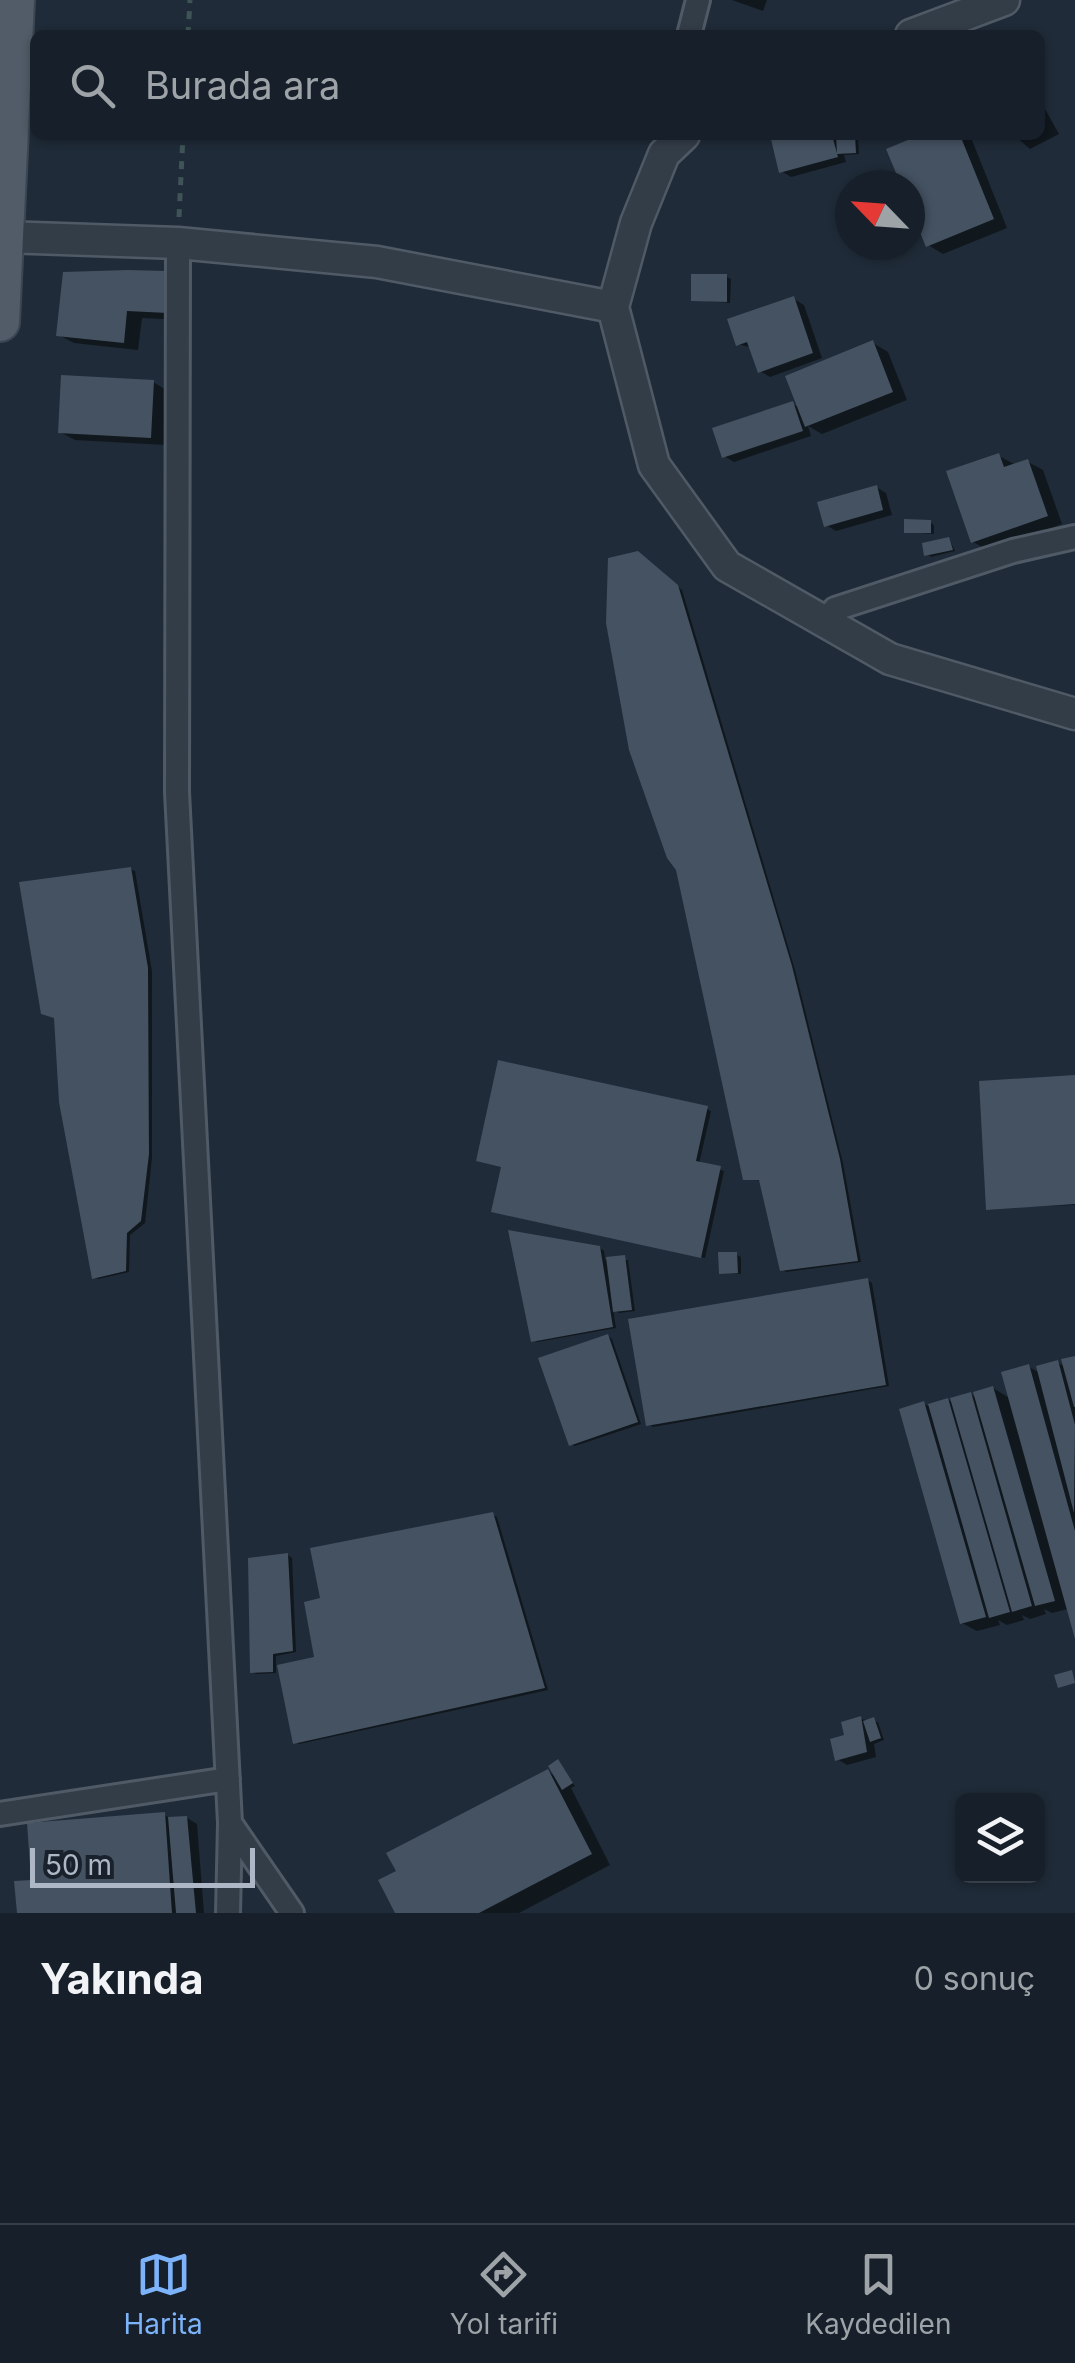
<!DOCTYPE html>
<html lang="tr">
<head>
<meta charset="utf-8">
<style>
	:root { --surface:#17202a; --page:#202832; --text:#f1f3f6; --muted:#9ea3a8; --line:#363e47; --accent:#7db3fa }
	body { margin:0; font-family:Inter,sans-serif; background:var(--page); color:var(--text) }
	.controls { position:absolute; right:30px; bottom:30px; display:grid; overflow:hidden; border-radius:15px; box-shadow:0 2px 8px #0004 }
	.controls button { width:90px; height:90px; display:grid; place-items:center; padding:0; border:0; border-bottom:2px solid var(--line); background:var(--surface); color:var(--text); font:50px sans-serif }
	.compass { position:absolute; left:835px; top:170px; width:90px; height:90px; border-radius:50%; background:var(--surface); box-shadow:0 2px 8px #0004; rotate:295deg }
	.scale { position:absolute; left:30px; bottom:25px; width:225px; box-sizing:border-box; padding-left:10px; border:5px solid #adb7c5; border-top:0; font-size:28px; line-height:35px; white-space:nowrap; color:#adb7c5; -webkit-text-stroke:8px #19222c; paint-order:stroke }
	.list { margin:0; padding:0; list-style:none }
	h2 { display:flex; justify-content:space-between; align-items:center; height:130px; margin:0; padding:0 40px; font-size:42px }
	h2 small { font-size:32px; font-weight:400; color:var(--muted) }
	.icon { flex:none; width:55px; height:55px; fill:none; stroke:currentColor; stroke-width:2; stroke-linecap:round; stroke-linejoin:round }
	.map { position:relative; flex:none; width:1075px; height:1913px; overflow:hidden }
	.search { position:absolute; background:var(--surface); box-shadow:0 2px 8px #0004; left:30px; right:30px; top:30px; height:110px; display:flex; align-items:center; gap:25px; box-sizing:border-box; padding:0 35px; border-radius:15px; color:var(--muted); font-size:38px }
	.sheet { height:310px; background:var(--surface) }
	nav { display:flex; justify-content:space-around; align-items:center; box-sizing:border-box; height:140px; border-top:2px solid var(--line); background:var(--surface); font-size:28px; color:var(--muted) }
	nav a { display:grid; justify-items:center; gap:5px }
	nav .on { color:var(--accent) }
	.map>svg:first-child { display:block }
</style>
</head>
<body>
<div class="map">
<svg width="1075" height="1913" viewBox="0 0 1075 1913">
	<rect width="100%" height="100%" fill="#1f2b38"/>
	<!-- shadow -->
	<path fill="#0007" d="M 732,0 L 767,0 L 763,11 Z
		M 1040,100 L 1059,134 L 1030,149 L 1016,137 L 986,135 L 1040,135 Z
		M 772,135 L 854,136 L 858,138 L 859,154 L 844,155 L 846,162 L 791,177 L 781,171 Z
		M 927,135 L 970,135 L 1007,228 L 943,254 L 928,245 L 910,201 L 910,185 L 903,185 Z
		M 165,273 L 180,282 L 183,320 L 142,318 L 138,350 L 74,343 L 59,335 Z
		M 727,277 L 731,279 L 730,303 L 693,300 Z
		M 794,299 L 804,305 L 822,358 L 770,377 L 760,371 L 752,348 L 738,344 Z
		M 873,343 L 888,352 L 907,400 L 822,434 L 808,426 L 811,436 L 734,462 L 724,456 L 792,404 L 800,408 Z
		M 153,382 L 168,391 L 165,445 L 75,440 L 60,432 Z
		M 999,456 L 1014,464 L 1028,462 L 1043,470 L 1062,524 L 988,550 L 973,542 Z
		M 876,487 L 886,493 L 892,515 L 836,531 L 826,525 Z
		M 930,522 L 934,525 L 934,534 L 907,532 Z
		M 949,539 L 955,551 L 931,557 L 927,554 Z
		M 642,557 L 682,590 L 795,970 L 843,1163 L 861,1262 L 786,1272 L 782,1269 L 761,1181 L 745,1178 Z
		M 130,869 L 135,871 L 152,971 L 152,1158 L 145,1223 L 130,1235 L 129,1272 L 98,1279 L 94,1277 L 56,1017 Z
		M 1075,1077 L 1075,1205 L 989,1208 Z
		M 707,1109 L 711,1111 L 699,1164 L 724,1171 L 705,1258 L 498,1213 Z
		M 600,1248 L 604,1251 L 605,1260 L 628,1260 L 635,1311 L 619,1313 L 613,1309 L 616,1328 L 537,1342 L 533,1340 Z
		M 737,1255 L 741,1257 L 741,1274 L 721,1272 Z
		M 867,1280 L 872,1283 L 889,1386 L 653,1427 L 649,1424 Z
		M 608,1336 L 612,1339 L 641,1424 L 575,1446 L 571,1444 Z
		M 1075,1358 L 1075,1634 L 1068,1609 L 1052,1613 L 1044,1609 L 1046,1614 L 1030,1619 L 1022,1615 L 1024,1620 L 1007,1625 L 998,1620 L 1000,1625 L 977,1631 L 962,1623 L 924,1404 L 928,1406 L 948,1400 L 955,1404 L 970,1394 L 978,1399 L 993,1388 L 1011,1399 L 1029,1367 L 1040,1373 L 1058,1363 L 1066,1367 Z
		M 493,1515 L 497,1517 L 548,1690 L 299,1744 L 295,1742 L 317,1659 L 323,1600 Z
		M 288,1555 L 292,1558 L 296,1652 L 276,1656 L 276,1673 L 256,1674 L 252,1671 Z
		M 860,1719 L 878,1722 L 884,1740 L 874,1744 L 876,1757 L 847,1765 L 837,1759 L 847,1737 Z
		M 558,1762 L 575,1786 L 571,1788 L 610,1865 L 519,1913 L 397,1913 L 548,1772 L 557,1777 Z
		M 164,1815 L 172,1819 L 187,1818 L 197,1824 L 204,1913 L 21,1913 L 34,1882 Z"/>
	<!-- building -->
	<path fill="#455262" d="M 770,135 L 832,135 L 838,157 L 779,173 Z
		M 836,135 L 855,135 L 856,153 L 837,154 Z
		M 920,135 L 960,135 L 994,219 L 926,247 L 910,208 L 910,185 L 901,185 L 886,149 Z
		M 128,270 L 166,271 L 168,313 L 127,311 L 124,343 L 56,336 L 63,272 Z
		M 691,274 L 727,274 L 727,302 L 691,301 Z
		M 794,296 L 813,353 L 758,373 L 747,342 L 736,346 L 727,319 Z
		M 873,340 L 893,392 L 805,427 L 785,376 Z
		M 61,375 L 154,380 L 151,438 L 58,433 Z
		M 793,401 L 803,431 L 722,458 L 712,428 Z
		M 999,453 L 1004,467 L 1028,459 L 1048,516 L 971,543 L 946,471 Z
		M 877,485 L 883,510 L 824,527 L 817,502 Z
		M 904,519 L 931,520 L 931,533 L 904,533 Z
		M 949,537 L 953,550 L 924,556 L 922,543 Z
		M 638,551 L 678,585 L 792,966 L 840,1159 L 858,1261 L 780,1271 L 759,1180 L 743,1180 L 676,870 L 667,858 L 629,750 L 606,623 L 608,558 Z
		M 131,867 L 148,968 L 149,1154 L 141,1221 L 127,1233 L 126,1271 L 92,1279 L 59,1102 L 54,1018 L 41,1014 L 19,882 Z
		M 498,1060 L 708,1106 L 696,1161 L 721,1166 L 701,1258 L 491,1212 L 501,1167 L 476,1161 Z
		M 1075,1075 L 1075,1204 L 986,1210 L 979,1081 Z
		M 508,1230 L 600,1246 L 613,1327 L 531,1342 Z
		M 718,1252 L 737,1252 L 738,1273 L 719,1274 Z
		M 625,1255 L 632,1310 L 613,1312 L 606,1257 Z
		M 868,1278 L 886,1385 L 646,1426 L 628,1319 Z
		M 608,1334 L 638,1422 L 569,1446 L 538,1358 Z
		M 1075,1356 L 1075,1407 L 1074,1407 L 1061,1359 Z
		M 1058,1360 L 1075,1425 L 1074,1513 L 1036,1366 Z
		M 1029,1364 L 1075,1531 L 1075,1639 L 1001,1372 Z
		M 993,1386 L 1055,1601 L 1035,1606 L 973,1392 Z
		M 971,1392 L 1032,1606 L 1012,1612 L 950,1398 Z
		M 948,1398 L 1010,1612 L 989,1618 L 928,1404 Z
		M 924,1401 L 986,1617 L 960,1624 L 899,1409 Z
		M 493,1512 L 545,1688 L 293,1744 L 277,1665 L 314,1657 L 304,1602 L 320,1598 L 310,1548 Z
		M 288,1553 L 293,1651 L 273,1654 L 273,1672 L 250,1673 L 248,1558 Z
		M 1072,1670 L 1075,1683 L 1058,1688 L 1054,1675 Z
		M 861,1716 L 867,1752 L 835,1761 L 830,1739 L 844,1735 L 841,1722 Z
		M 874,1717 L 881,1738 L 870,1742 L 863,1721 Z
		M 558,1759 L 573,1783 L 562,1790 L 548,1766 Z
		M 548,1769 L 592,1854 L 479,1913 L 395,1913 L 378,1880 L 396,1871 L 386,1853 Z
		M 165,1812 L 172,1913 L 17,1913 L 14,1881 L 31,1880 L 27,1823 Z
		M 187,1816 L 196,1913 L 176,1913 L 168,1817 Z"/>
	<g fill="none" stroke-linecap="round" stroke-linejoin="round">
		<!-- minor casing -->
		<g stroke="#505a66" stroke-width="28">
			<path id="minor" d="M 689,35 L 698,0
				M 178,243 L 177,792 L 230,1823 L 292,1913
				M 825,621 L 835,609 L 1013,551 L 1075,537
				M 0,1814 L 228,1779
				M 228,1913 L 230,1823"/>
		</g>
		<!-- tertiary casing -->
		<g stroke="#505a66" stroke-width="35">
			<path id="tertiary" d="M 911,35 L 1004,0
				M 684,135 L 664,154 L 636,223 L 613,307 L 654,465 L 727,566 L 890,659 L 1075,714
				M 4,237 L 178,243 L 377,262 L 613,307"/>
		</g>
		<!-- primary casing -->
		<g stroke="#3c4652" stroke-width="42">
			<path id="primary" d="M 0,322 L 15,0"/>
		</g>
		<!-- path -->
		<path stroke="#3f5456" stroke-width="5" stroke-dasharray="8 8" stroke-linecap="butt" d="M 188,35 L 190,0
			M 179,217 L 183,135"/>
		<!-- minor -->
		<use href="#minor" stroke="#333d48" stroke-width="22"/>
		<!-- tertiary -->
		<use href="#tertiary" stroke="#333d48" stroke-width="30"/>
		<!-- primary -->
		<use href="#primary" stroke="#515c68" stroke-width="38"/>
	</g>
</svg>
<div class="controls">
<button><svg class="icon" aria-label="layers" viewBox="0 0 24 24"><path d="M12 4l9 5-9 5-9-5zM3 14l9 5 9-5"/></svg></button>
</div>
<svg class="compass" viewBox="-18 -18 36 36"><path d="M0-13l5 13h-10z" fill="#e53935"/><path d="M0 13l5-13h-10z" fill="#9ea3a8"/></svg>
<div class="scale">50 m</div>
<div class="search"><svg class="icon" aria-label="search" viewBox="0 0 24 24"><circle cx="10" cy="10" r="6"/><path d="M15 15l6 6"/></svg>Burada ara</div>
</div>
<section class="sheet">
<h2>Yakında<small>0 sonuç</small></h2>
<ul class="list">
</ul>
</section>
<nav>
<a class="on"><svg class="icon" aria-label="map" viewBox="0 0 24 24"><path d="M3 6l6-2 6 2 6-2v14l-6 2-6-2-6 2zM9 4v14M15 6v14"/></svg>Harita</a>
<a><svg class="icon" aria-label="directions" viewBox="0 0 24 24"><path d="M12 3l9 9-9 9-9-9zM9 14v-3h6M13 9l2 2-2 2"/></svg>Yol tarifi</a>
<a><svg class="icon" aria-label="saved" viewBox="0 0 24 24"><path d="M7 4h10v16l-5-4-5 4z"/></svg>Kaydedilen</a>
</nav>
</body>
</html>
